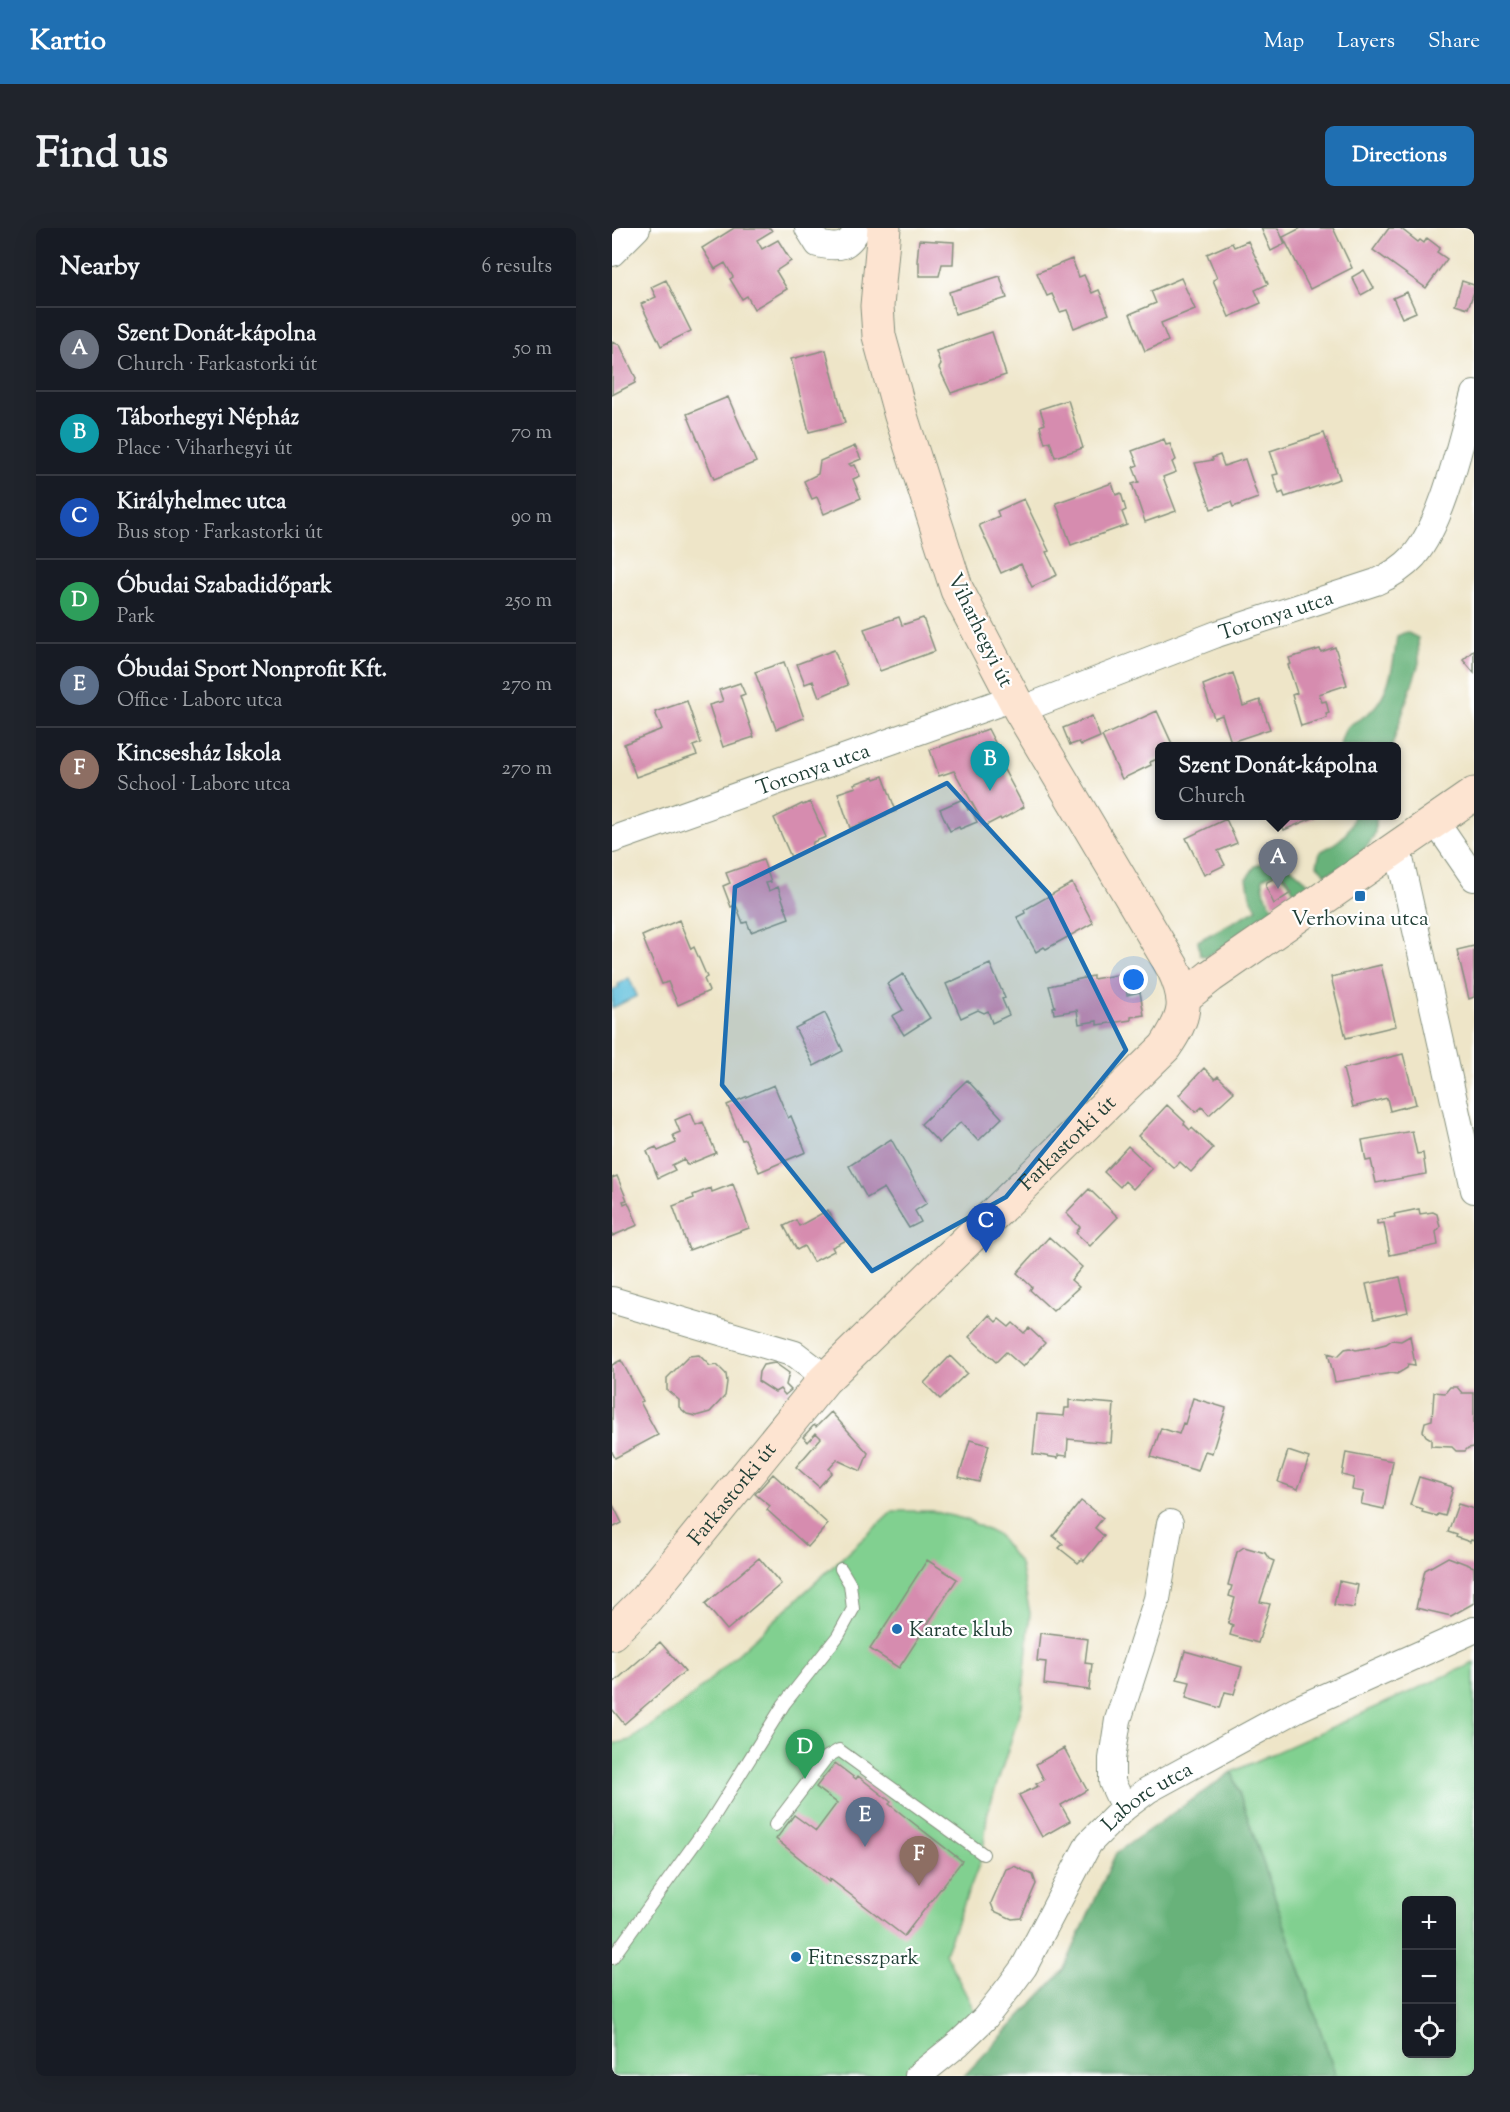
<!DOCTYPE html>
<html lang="en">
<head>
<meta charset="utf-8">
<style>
	:root { --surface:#171b24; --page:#20242c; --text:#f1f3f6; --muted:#9ea1a6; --line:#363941; --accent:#1f6fb2 }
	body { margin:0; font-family:"Sorts Mill Goudy",serif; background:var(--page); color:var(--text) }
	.controls { position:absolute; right:18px; bottom:18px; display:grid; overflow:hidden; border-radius:9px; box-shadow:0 6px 24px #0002 }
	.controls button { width:54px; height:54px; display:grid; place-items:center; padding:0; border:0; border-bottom:2px solid var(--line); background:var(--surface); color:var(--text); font:30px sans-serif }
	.you { position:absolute; left:522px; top:752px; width:21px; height:21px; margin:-15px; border:4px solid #fff; border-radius:50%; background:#1a73e8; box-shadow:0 0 0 9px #1a73e833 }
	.badge { display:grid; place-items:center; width:39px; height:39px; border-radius:50%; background:var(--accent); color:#fff; font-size:20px; font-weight:700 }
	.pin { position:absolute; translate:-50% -50px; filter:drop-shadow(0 2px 3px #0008) }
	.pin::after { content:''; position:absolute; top:32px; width:21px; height:18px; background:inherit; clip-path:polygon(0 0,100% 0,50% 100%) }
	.popup { position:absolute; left:543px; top:514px; width:246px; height:78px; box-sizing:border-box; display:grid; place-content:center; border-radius:9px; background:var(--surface); filter:drop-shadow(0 2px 4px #0005); font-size:20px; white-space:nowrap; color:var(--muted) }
	.popup b { font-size:22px; color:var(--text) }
	.popup::after { content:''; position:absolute; left:50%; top:100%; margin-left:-12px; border:12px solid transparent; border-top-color:var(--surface) }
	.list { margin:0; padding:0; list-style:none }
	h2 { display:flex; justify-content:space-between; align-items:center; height:78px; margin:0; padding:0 24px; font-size:26px }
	h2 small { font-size:20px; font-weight:400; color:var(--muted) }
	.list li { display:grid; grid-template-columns:39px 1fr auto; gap:18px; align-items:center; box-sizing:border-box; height:84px; padding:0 24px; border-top:2px solid var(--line) }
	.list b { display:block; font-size:22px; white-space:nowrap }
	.list p { margin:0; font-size:20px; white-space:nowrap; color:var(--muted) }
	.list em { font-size:20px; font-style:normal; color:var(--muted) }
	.icon { flex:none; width:33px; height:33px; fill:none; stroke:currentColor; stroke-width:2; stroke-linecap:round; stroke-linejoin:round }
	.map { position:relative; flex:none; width:862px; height:1848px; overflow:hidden; border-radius:9px }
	header { display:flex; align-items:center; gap:36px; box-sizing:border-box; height:84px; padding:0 30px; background:var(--accent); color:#fff }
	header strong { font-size:28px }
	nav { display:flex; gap:33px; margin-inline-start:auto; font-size:21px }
	.intro { display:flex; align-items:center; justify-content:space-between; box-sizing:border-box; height:144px; padding:0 36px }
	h1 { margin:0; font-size:42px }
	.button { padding:15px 27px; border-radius:9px; background:var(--accent); color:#fff; font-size:21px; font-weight:700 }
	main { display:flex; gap:36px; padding:0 36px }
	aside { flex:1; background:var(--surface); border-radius:9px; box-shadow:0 6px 24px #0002 }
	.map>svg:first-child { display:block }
</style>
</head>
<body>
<header>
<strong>Kartio</strong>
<nav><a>Map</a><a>Layers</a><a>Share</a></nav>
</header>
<div class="intro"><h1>Find us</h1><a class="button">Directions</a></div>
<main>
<aside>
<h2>Nearby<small>6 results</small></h2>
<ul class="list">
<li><span class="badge" style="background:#6b7280">A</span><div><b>Szent Donát-kápolna</b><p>Church · Farkastorki út</p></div><em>50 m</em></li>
<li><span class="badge" style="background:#0f9aa8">B</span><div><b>Táborhegyi Népház</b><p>Place · Viharhegyi út</p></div><em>70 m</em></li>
<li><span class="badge" style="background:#1a4fb4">C</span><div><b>Királyhelmec utca</b><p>Bus stop · Farkastorki út</p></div><em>90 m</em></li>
<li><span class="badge" style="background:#2e9e5b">D</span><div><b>Óbudai Szabadidőpark</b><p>Park</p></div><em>250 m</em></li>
<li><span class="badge" style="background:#5c6f8a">E</span><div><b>Óbudai Sport Nonprofit Kft.</b><p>Office · Laborc utca</p></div><em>270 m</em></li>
<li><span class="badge" style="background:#8d6e63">F</span><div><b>Kincsesház Iskola</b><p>School · Laborc utca</p></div><em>270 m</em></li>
</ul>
</aside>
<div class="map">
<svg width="862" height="1848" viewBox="0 0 862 1848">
	<rect width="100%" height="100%" fill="#fff"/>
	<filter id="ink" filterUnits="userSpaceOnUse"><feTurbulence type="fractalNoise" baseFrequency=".0167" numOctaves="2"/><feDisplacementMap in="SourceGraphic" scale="12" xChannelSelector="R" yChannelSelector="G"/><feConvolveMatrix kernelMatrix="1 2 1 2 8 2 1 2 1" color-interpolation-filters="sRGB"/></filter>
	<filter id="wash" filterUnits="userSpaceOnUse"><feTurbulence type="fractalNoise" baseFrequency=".008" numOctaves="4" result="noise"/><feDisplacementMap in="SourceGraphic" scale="24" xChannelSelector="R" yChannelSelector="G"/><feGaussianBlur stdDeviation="1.35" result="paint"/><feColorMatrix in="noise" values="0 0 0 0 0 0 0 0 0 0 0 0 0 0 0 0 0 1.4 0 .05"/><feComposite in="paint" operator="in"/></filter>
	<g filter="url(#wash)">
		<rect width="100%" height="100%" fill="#eee5c8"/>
		<!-- green -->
		<path fill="#81d090" stroke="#508662" stroke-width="1.5" fill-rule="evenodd" d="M 281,1283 L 320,1283 L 356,1292 L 387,1308 L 408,1336 L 418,1385 L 410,1478 L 375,1587 L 371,1626 L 333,1725 L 364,1786 L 293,1848 L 0,1848 L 0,1516 L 18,1512 L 77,1471 Z
			M 862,1435 L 862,1848 L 724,1848 L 620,1544 ZM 794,1672 L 840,1672 L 840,1826 L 794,1826 Z"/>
		<!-- forest -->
		<path fill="#68b27a" stroke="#447857" stroke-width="1.5" d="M 794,404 L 806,410 L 807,435 L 780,518 L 728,518 C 733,490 744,498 760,482 C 779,463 782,433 785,408 Z
			M 742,588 L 765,588 C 764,594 764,601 762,607 C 755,624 731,640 714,646 L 705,637 L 708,624 C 725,615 738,607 742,588 Z
			M 657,632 C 675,634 686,645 699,658 L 695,669 L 685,670 C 678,654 670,639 651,650 C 650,664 656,674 666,684 L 651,695 L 594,729 L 588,727 L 586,713 L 645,681 L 638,668 L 635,650 L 643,638 Z
			M 620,1544 L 724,1848 L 352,1848 L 451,1743 L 504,1625 Z"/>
		<!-- water -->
		<path fill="#5dbedb" stroke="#3e7e88" stroke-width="1.5" d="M 17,750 L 25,768 L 0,780 L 0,762 L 7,759 L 6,756 Z"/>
		<g id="blocks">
			<!-- building -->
			<path fill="#d68caf" d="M 122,0 L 158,0 L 160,3 L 145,12 L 150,21 L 166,12 L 179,33 L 164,43 L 175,61 L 142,81 L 135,68 L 130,71 L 118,51 L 121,49 L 113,35 L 103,41 L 90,20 Z
				M 649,0 L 666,0 L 673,16 L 659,23 Z
				M 689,0 L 721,0 L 740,40 L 698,61 L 671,9 Z
				M 777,0 L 788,0 L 806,14 L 808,12 L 812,15 L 815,10 L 828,20 L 825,24 L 835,31 L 814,60 L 761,22 Z
				M 307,12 L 342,14 L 341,36 L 330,36 L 327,48 L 307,48 L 307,34 L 305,34 Z
				M 636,13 L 656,56 L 643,62 L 649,75 L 617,89 L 601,52 L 605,50 L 595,26 L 620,15 L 622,19 Z
				M 460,31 L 467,49 L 472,47 L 480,65 L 487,62 L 497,86 L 462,100 L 455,82 L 448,84 L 440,66 L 435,68 L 425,45 Z
				M 752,42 L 762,60 L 749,67 L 740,49 Z
				M 388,48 L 395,70 L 343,86 L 337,64 Z
				M 569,50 L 583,81 L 549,95 L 556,113 L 533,123 L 518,86 L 544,75 L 539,63 Z
				M 54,52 L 79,103 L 49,118 L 29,76 L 44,69 L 39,59 Z
				M 850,53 L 862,57 L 862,64 L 856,80 L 843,76 Z
				M 795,64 L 804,84 L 790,90 L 781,70 Z
				M 380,104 L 394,147 L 339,165 L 327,140 L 329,137 L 324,123 Z
				M 0,114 L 8,117 L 24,150 L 23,155 L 0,167 Z
				M 214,122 L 233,195 L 197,204 L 179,131 Z
				M 116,169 L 144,234 L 102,251 L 75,186 Z
				M 456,172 L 471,220 L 443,229 L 438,213 L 433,215 L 428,198 L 433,196 L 428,181 Z
				M 712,205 L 728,251 L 673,269 L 671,264 L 667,266 L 661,247 L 666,246 L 658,223 Z
				M 552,211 L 554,217 L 558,216 L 564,232 L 560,234 L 564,244 L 551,249 L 564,283 L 533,294 L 520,256 L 527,254 L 521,239 L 526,237 L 520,223 Z
				M 243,218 L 249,231 L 237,236 L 239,238 L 243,237 L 248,248 L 241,251 L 249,270 L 212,286 L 205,269 L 200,271 L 192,253 L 206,246 L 208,233 Z
				M 608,227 L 612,238 L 633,231 L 646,270 L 621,279 L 619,274 L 599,281 L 583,235 L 601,232 L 600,230 Z
				M 500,255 L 504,267 L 509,265 L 514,282 L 510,284 L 515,297 L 459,317 L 444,275 Z
				M 412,271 L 437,323 L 434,324 L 445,347 L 420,359 L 409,336 L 389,345 L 367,297 L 387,288 L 385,283 Z
				M 287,389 L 290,397 L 311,390 L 323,423 L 268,443 L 252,401 Z
				M 723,419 L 735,457 L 707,466 L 710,474 L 714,473 L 717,485 L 714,486 L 715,490 L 689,498 L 680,467 L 685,465 L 676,437 L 679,436 L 677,430 L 708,421 L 709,424 Z
				M 222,422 L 236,457 L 207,469 L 201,453 L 193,456 L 185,436 Z
				M 862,422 L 862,445 L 851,432 Z
				M 172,434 L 192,490 L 164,501 L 143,444 Z
				M 621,445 L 631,478 L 648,472 L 658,501 L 619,514 L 610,487 L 602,490 L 591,457 Z
				M 128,455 L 133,466 L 128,468 L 142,509 L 111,519 L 97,477 L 111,473 L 107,462 Z
				M 75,473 L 89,515 L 81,518 L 85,527 L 24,549 L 12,516 L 50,501 L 43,484 Z
				M 545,483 L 561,518 L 548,518 L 548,530 L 538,534 L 539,537 L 510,551 L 490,508 Z
				M 480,488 L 488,509 L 469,517 L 467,514 L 458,517 L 451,500 Z
				M 376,501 L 388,524 L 379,530 L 385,541 L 390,538 L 412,579 L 389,592 L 388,590 L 373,598 L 342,543 L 327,548 L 318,522 Z
				M 271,548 L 284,583 L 238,600 L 226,565 L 244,559 L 242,556 L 262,549 L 263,551 Z
				M 351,571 L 356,582 L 359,580 L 365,594 L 348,601 L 347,599 L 338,603 L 328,581 Z
				M 198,574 L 214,609 L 201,614 L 200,620 L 179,629 L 162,590 L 190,576 L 191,577 Z
				M 667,588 L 702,588 L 703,589 L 672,602 Z
				M 614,591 L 625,615 L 606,623 L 613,637 L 592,647 L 574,610 Z
				M 151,632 L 159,654 L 154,655 L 157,663 L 166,659 L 177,690 L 139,704 L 135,694 L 131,695 L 124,677 L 119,679 L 111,658 L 118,655 L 114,645 Z
				M 664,649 L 672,654 L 679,665 L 662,676 L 654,659 L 655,654 Z
				M 460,655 L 481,695 L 434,721 L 432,719 L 424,724 L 405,689 L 413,685 L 412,682 Z
				M 67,692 L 79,721 L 82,719 L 95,749 L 92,751 L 97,763 L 66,777 L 56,754 L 50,756 L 30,708 Z
				M 862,718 L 862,769 L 857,771 L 845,722 Z
				M 378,736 L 393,770 L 390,771 L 397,787 L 380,795 L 376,783 L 372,785 L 366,782 L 349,790 L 334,756 Z
				M 769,737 L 784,798 L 734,810 L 719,749 Z
				M 291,746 L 318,790 L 292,807 L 280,788 L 291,782 L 275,756 Z
				M 510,746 L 512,761 L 514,761 L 515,767 L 528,764 L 532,787 L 519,789 L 519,792 L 485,797 L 485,793 L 467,796 L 465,782 L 442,786 L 441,779 L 443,779 L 437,758 L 481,748 L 481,751 Z
				M 213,785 L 231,823 L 202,838 L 183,800 Z
				M 791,826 L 804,876 L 778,883 L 775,870 L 741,879 L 731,841 Z
				M 592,840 L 603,851 L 606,848 L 622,864 L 597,887 L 590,879 L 584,884 L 567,867 Z
				M 355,852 L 390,890 L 366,913 L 349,894 L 327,915 L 309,896 Z
				M 162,857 L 176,890 L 179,888 L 194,924 L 147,944 L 133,911 L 130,912 L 115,877 Z
				M 555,877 L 573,894 L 572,896 L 578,902 L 580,900 L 601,920 L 579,944 L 568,934 L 562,940 L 526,908 Z
				M 79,885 L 84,897 L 91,894 L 104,925 L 75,937 L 72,931 L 60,937 L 63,942 L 46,950 L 35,923 L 44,919 L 46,923 L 64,915 L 61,907 L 68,904 L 63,892 Z
				M 800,903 L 805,926 L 811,925 L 814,946 L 764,955 L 759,932 L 754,933 L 750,912 Z
				M 279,911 L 315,975 L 303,983 L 309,994 L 297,1000 L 272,960 L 255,970 L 237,938 Z
				M 516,918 L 540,941 L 521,961 L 513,953 L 508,959 L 492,944 Z
				M 5,948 L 15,972 L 11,973 L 12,976 L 16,974 L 26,997 L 0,1008 L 0,950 Z
				M 121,956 L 137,1000 L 77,1022 L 61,978 L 82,970 L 81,967 L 99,960 L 100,964 Z
				M 477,961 L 506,989 L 478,1018 L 464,1005 L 468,999 L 454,985 Z
				M 807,981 L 808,986 L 821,984 L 825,986 L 828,999 L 824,1004 L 826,1017 L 778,1027 L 772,995 L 765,996 L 765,992 L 783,989 L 782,986 Z
				M 216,982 L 233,1013 L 220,1019 L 222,1023 L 201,1034 L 192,1018 L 185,1022 L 172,998 L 184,992 L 187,998 Z
				M 437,1009 L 470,1039 L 459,1052 L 467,1059 L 441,1083 L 418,1062 L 420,1059 L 405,1045 Z
				M 788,1049 L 796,1084 L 762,1091 L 754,1056 Z
				M 377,1087 L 384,1094 L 387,1091 L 397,1099 L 401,1095 L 412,1105 L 417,1100 L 433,1115 L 411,1139 L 394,1124 L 384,1134 L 357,1109 Z
				M 798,1108 L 803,1137 L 796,1136 L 795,1140 L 785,1146 L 780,1145 L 723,1154 L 716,1125 L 726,1128 L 733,1121 L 738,1120 L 744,1122 L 762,1119 L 774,1116 L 780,1112 L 789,1113 Z
				M 87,1127 L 98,1138 L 105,1137 L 114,1146 L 115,1154 L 113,1168 L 98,1184 L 84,1188 L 75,1186 L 67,1179 L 67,1172 L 55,1162 L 55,1150 L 77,1128 Z
				M 338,1128 L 355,1145 L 328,1171 L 312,1155 Z
				M 9,1132 L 31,1173 L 28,1174 L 46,1207 L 3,1230 L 0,1224 L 0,1137 Z
				M 163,1135 L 177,1145 L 174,1157 L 179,1162 L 173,1167 L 168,1161 L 163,1164 L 146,1153 L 147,1144 L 151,1137 Z
				M 838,1159 L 845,1159 L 850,1165 L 862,1165 L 862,1219 L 856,1220 L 853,1223 L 844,1223 L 840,1219 L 819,1218 L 819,1211 L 814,1208 L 811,1203 L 813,1194 L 820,1192 L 822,1164 L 833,1165 Z
				M 581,1170 L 614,1180 L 600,1225 L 593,1223 L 586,1243 L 539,1229 L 549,1200 L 567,1206 L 571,1195 L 573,1196 Z
				M 457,1172 L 502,1176 L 499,1215 L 456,1211 L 455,1228 L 446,1227 L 446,1230 L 421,1226 L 425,1186 L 452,1188 L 453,1180 L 457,1180 Z
				M 219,1184 L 256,1225 L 249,1243 L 225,1232 L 217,1241 L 220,1244 L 207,1259 L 184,1239 L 209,1210 L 204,1205 L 196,1214 L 191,1209 L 202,1197 L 204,1199 Z
				M 358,1212 L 377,1217 L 367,1254 L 347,1249 Z
				M 676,1223 L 697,1230 L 686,1261 L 666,1254 Z
				M 734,1224 L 781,1233 L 772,1281 L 749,1276 L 752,1264 L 740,1262 L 742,1250 L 730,1247 Z
				M 161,1246 L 216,1296 L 196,1319 L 155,1282 L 158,1278 L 143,1266 Z
				M 807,1249 L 841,1259 L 833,1288 L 826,1286 L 825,1288 L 810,1284 L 811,1281 L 798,1277 Z
				M 469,1273 L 491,1290 L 483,1300 L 492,1308 L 472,1333 L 470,1331 L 466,1335 L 447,1320 L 451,1316 L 441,1308 Z
				M 0,1275 L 10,1295 L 0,1300 Z
				M 846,1276 L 862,1281 L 862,1313 L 859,1312 L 858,1314 L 844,1309 L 845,1307 L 836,1304 Z
				M 632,1319 L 653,1325 L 657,1331 L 662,1333 L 648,1374 L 658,1376 L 646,1415 L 618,1407 L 621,1397 L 616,1395 L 623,1370 L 617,1368 L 620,1358 L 616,1357 L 625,1324 Z
				M 836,1329 L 862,1339 L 862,1375 L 839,1388 L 804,1380 L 813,1342 Z
				M 147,1330 L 169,1356 L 115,1402 L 93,1376 Z
				M 315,1332 L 345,1351 L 287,1440 L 258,1421 Z
				M 727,1353 L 746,1357 L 742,1380 L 722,1377 Z
				M 428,1405 L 476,1411 L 473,1435 L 480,1436 L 477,1462 L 432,1456 L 434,1434 L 425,1433 Z
				M 48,1414 L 73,1443 L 12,1496 L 0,1481 L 0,1456 Z
				M 573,1423 L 630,1439 L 622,1466 L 613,1464 L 608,1480 L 574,1470 L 578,1454 L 565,1451 Z
				M 452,1520 L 475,1562 L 449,1577 L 458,1593 L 430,1609 L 407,1567 L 426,1558 L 424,1556 L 432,1552 L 424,1536 Z
				M 223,1535 L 244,1551 L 246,1548 L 279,1574 L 277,1576 L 350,1633 L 292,1708 L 218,1651 L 217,1654 L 164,1611 L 182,1587 L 204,1603 L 225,1575 L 204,1559 Z
				M 402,1638 L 421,1647 L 424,1656 L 409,1690 L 400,1691 L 382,1683 L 379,1675 L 394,1641 Z"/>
		</g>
	</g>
	<g filter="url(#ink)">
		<use href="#blocks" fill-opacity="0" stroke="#86917e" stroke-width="1.5"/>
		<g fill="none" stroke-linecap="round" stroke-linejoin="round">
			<!-- lane casing -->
			<g stroke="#86917e" stroke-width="14">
				<path id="lane" d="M 163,1597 L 215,1529 L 227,1522 L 371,1626
					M 0,1730 L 99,1593 L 172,1476 L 226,1408 L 241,1381 L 238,1356 L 229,1341"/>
			</g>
			<!-- street casing -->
			<g stroke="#86917e" stroke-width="28">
				<g id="street">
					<path d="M 196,0 L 206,16 C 227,21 236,20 246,0"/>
					<path d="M 0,25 L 25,0"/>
					<path id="s1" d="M 408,482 L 605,406 L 764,354 C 778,348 792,339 802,328 C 832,293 849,211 862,166"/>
					<path d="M 823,593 L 862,650"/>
					<path id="s2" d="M 0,612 L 401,470"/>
					<path d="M 785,617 L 862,962"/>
					<path d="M 0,1072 L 183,1126 L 200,1139 L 212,1152"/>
					<path d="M 512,1580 L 500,1554 L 500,1531 L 506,1492 L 545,1371 L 558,1295"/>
					<path id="s3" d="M 306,1848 L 347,1815 L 373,1790 L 398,1758 L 412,1739 L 477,1615 L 512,1580 L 536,1562 L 685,1481 L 862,1402"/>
				</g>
			</g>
			<!-- secondary casing -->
			<g stroke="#86917e" stroke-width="35">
				<g id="secondary">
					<path d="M 571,770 L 599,748 L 862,566"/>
					<path id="s4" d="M 0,1405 L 33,1372 L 212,1152 L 553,819 C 574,788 577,774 561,740 L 408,482 L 345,362 L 289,188 L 267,108 L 265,78 L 272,0"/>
				</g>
			</g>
			<!-- lane -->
			<use href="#lane" stroke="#fff" stroke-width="12"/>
			<!-- street -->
			<use href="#street" stroke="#fff" stroke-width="26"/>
			<!-- secondary -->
			<use href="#secondary" stroke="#fde4d1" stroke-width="33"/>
		</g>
	</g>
	<!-- marked area -->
	<path fill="#1f6fb2" fill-opacity="0.2" stroke="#1f6fb2" stroke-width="4.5" stroke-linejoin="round" d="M 335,555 L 437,666 L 514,822 L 394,969 L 260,1043 L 110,857 L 123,659 Z"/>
	<!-- markers -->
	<g fill="#1f6fb2" stroke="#fff" stroke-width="2">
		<rect x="742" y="662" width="12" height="12" rx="3"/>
		<circle cx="285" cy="1401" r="6"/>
		<circle cx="184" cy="1729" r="6"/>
	</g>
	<g text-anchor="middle" stroke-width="4.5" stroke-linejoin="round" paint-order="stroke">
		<!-- street labels -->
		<g font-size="21" fill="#1f3d34" stroke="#fff">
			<text dy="7" stroke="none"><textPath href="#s1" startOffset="273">Toronya utca</textPath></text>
			<text transform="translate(369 402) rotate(64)" y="7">Viharhegyi út</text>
			<text dy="7" stroke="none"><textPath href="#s2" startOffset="213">Toronya utca</textPath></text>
			<text dy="7" stroke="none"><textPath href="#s4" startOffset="670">Farkastorki út</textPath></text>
			<text dy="7" stroke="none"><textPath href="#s4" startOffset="184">Farkastorki út</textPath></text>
			<text dy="7" stroke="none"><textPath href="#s3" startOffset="368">Laborc utca</textPath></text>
		</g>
		<!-- poi labels -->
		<g font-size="21" fill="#1f3d34" stroke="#fff" text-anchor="start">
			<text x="748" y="697" text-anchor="middle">Verhovina utca</text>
			<text x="297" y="1408">Karate klub</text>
			<text x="196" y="1736">Fitnesszpark</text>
		</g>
	</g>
</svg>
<div class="controls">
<button>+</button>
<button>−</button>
<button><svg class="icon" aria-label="locate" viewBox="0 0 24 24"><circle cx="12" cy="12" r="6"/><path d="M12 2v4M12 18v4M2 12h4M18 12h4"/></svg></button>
</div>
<div class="you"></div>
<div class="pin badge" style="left:666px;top:661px;background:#6b7280">A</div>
<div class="popup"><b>Szent Donát-kápolna</b>Church</div>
<div class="pin badge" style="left:378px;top:563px;background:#0f9aa8">B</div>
<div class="pin badge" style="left:374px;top:1025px;background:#1a4fb4">C</div>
<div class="pin badge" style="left:193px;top:1551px;background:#2e9e5b">D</div>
<div class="pin badge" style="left:253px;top:1619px;background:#5c6f8a">E</div>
<div class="pin badge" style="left:307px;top:1658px;background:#8d6e63">F</div>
</div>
</main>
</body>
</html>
